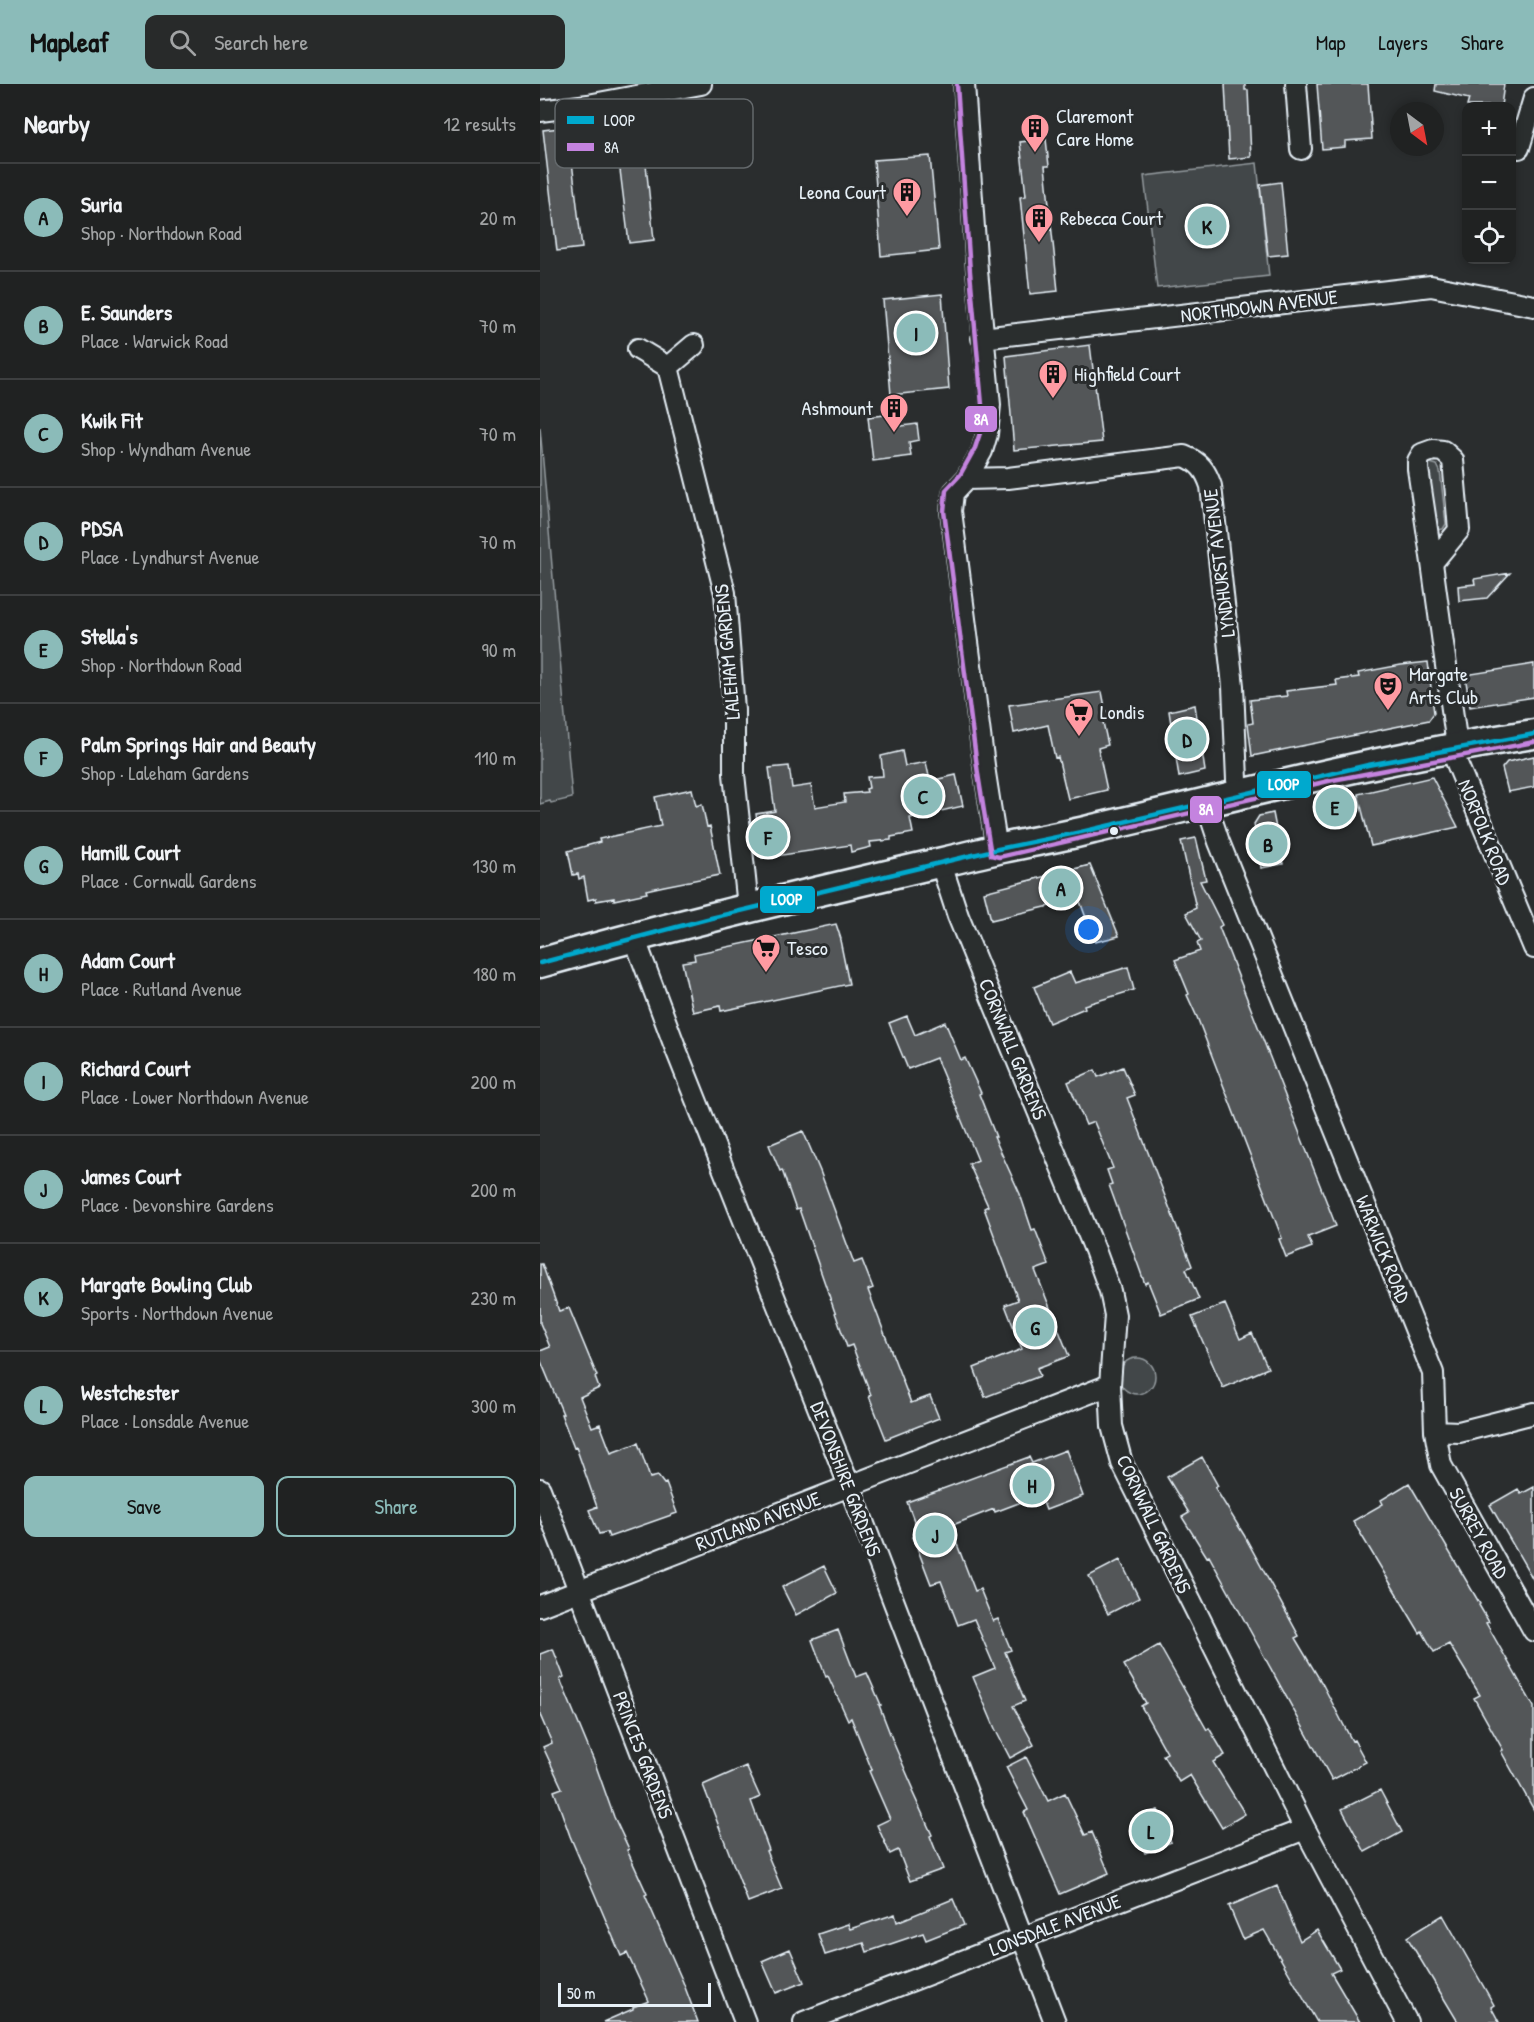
<!DOCTYPE html>
<html lang="en">
<head>
<meta charset="utf-8">
<style>
	:root { --surface:#202222; --page:#282a2a; --text:#f1f3f6; --muted:#a2a4a5; --line:#3d3f40; --accent:#8bbbb9 }
	body { margin:0; font-family:"Patrick Hand",sans-serif; background:var(--page); color:var(--text) }
	.controls { position:absolute; right:18px; top:18px; display:grid; overflow:hidden; border-radius:12px; box-shadow:0 3px 9px #0003 }
	.controls button { width:54px; height:54px; display:grid; place-items:center; padding:0; border:0; border-bottom:2px solid var(--line); background:var(--surface); color:var(--text); font:30px sans-serif }
	.compass { position:absolute; left:850px; top:18px; width:54px; height:54px; border-radius:50%; background:var(--surface); box-shadow:0 3px 9px #0003; rotate:148deg }
	.scale { position:absolute; left:18px; bottom:15px; width:153px; box-sizing:border-box; padding-left:6px; border:3px solid #e8f1f8; border-top:0; font-size:16px; line-height:21px; white-space:nowrap; color:#e8f1f8; -webkit-text-stroke:4px #2a2d2e; paint-order:stroke }
	.you { position:absolute; left:549px; top:846px; width:21px; height:21px; margin:-15px; border:4px solid #fff; border-radius:50%; background:#1a73e8; box-shadow:0 0 0 9px #1a73e833 }
	.badge { display:grid; place-items:center; width:39px; height:39px; border-radius:50%; background:var(--accent); color:#111; font-size:20px; font-weight:700 }
	.pin { position:absolute; translate:-50% -50%; border:3px solid #fff; box-shadow:0 2px 6px #0006 }
	.list { margin:0; padding:0; list-style:none }
	h2 { display:flex; justify-content:space-between; align-items:center; height:78px; margin:0; padding:0 24px; font-size:26px }
	h2 small { font-size:20px; font-weight:400; color:var(--muted) }
	.list li { display:grid; grid-template-columns:39px 1fr auto; gap:18px; align-items:center; box-sizing:border-box; height:108px; padding:0 24px; border-top:2px solid var(--line) }
	.list b { display:block; font-size:22px; white-space:nowrap }
	.list p { margin:0; font-size:20px; white-space:nowrap; color:var(--muted) }
	.list em { font-size:20px; font-style:normal; color:var(--muted) }
	.actions { display:flex; gap:12px; padding:18px 24px }
	.actions a { flex:1; padding:14px 0; border:2px solid var(--accent); border-radius:12px; text-align:center; font-size:21px; color:var(--accent) }
	.actions .main { background:var(--accent); color:#111 }
	.icon { flex:none; width:33px; height:33px; fill:none; stroke:currentColor; stroke-width:2; stroke-linecap:round; stroke-linejoin:round }
	.map { position:relative; flex:none; width:994px; height:1938px; overflow:hidden }
	header { display:flex; align-items:center; gap:36px; box-sizing:border-box; height:84px; padding:0 30px; background:var(--accent); color:#111 }
	header strong { font-size:28px }
	nav { display:flex; gap:33px; margin-inline-start:auto; font-size:21px }
	.search { width:420px; height:54px; background:var(--page); display:flex; align-items:center; gap:15px; box-sizing:border-box; padding:0 21px; border-radius:12px; color:var(--muted); font-size:22px }
	main { display:flex }
	aside { flex:1; background:var(--surface) }
	.map>svg:first-child { display:block }
</style>
</head>
<body>
<header>
<strong>Mapleaf</strong>
<div class="search"><svg class="icon" aria-label="search" viewBox="0 0 24 24"><circle cx="10" cy="10" r="6"/><path d="M15 15l6 6"/></svg>Search here</div>
<nav><a>Map</a><a>Layers</a><a>Share</a></nav>
</header>
<main>
<aside>
<h2>Nearby<small>12 results</small></h2>
<ul class="list">
<li><span class="badge">A</span><div><b>Suria</b><p>Shop · Northdown Road</p></div><em>20 m</em></li>
<li><span class="badge">B</span><div><b>E. Saunders</b><p>Place · Warwick Road</p></div><em>70 m</em></li>
<li><span class="badge">C</span><div><b>Kwik Fit</b><p>Shop · Wyndham Avenue</p></div><em>70 m</em></li>
<li><span class="badge">D</span><div><b>PDSA</b><p>Place · Lyndhurst Avenue</p></div><em>70 m</em></li>
<li><span class="badge">E</span><div><b>Stella's</b><p>Shop · Northdown Road</p></div><em>90 m</em></li>
<li><span class="badge">F</span><div><b>Palm Springs Hair and Beauty</b><p>Shop · Laleham Gardens</p></div><em>110 m</em></li>
<li><span class="badge">G</span><div><b>Hamill Court</b><p>Place · Cornwall Gardens</p></div><em>130 m</em></li>
<li><span class="badge">H</span><div><b>Adam Court</b><p>Place · Rutland Avenue</p></div><em>180 m</em></li>
<li><span class="badge">I</span><div><b>Richard Court</b><p>Place · Lower Northdown Avenue</p></div><em>200 m</em></li>
<li><span class="badge">J</span><div><b>James Court</b><p>Place · Devonshire Gardens</p></div><em>200 m</em></li>
<li><span class="badge">K</span><div><b>Margate Bowling Club</b><p>Sports · Northdown Avenue</p></div><em>230 m</em></li>
<li><span class="badge">L</span><div><b>Westchester</b><p>Place · Lonsdale Avenue</p></div><em>300 m</em></li>
</ul>
<div class="actions"><a class="main">Save</a><a>Share</a></div>
</aside>
<div class="map">
<svg width="994" height="1938" viewBox="0 0 994 1938">
	<rect width="100%" height="100%" fill="#2a2d2e"/>
	<filter id="ink" filterUnits="userSpaceOnUse"><feTurbulence type="fractalNoise" baseFrequency=".0167" numOctaves="2"/><feDisplacementMap in="SourceGraphic" scale="12" xChannelSelector="R" yChannelSelector="G"/><feConvolveMatrix kernelMatrix="1 2 1 2 8 2 1 2 1" color-interpolation-filters="sRGB"/></filter>
	<g filter="url(#ink)">
		<!-- green -->
		<path fill="#424648" stroke="#959ca0" stroke-width="1.5" d="M 717,79 L 729,192 L 617,204 L 604,92 Z
			M 0,343 L 32,714 L 11,719 L 10,717 L 0,720 Z
			M 890,379 L 897,381 L 900,387 L 906,440 L 903,445 L 896,446 L 885,384 Z
			M579 1292a18 18 0 1 1 36 0a18 18 0 1 1-36 0Z"/>
		<!-- building -->
		<path fill="#535759" stroke="#e8f1f8" stroke-width="1.5" d="M 685,0 L 705,0 L 705,6 L 708,6 L 711,73 L 689,75 Z
			M 777,0 L 828,0 L 832,55 L 805,57 L 805,63 L 782,65 Z
			M 896,0 L 964,0 L 961,22 L 927,22 L 929,15 L 895,7 Z
			M 207,20 L 211,48 L 104,62 L 114,156 L 89,159 L 74,37 Z
			M 28,43 L 42,164 L 17,167 L 3,46 Z
			M 506,55 L 509,82 L 505,82 L 518,207 L 490,210 L 480,113 L 486,112 L 480,58 Z
			M 390,72 L 399,166 L 341,172 L 334,76 Z
			M 741,98 L 748,170 L 728,172 L 720,101 Z
			M 402,210 L 409,305 L 351,311 L 343,216 Z
			M 550,261 L 562,358 L 474,366 L 466,272 Z
			M 353,330 L 354,343 L 377,340 L 379,356 L 369,358 L 371,372 L 333,377 L 328,333 Z
			M 970,489 L 947,514 L 919,517 L 918,502 L 935,500 L 934,495 Z
			M 888,578 L 894,629 L 889,636 L 712,672 L 708,640 L 713,639 L 710,616 L 747,612 L 746,607 L 797,601 L 796,596 L 819,593 L 818,589 L 861,581 Z
			M 994,580 L 994,613 L 930,623 L 925,591 Z
			M 562,608 L 566,628 L 561,629 L 568,661 L 558,664 L 567,706 L 528,715 L 518,673 L 515,674 L 508,641 L 474,649 L 469,621 Z
			M 655,621 L 665,687 L 639,693 L 629,627 Z
			M 362,667 L 365,682 L 386,678 L 390,697 L 416,691 L 423,722 L 370,734 L 373,749 L 351,753 L 351,756 L 330,758 L 331,763 L 311,768 L 310,761 L 222,774 L 216,730 L 235,727 L 229,684 L 249,682 L 252,704 L 271,701 L 275,723 L 305,718 L 304,710 L 327,708 L 326,705 L 329,704 L 327,693 L 343,692 L 341,672 Z
			M 994,672 L 994,703 L 968,708 L 962,684 L 967,678 Z
			M 892,693 L 918,743 L 831,762 L 818,710 Z
			M 152,705 L 156,722 L 162,720 L 167,743 L 170,742 L 180,791 L 124,802 L 106,806 L 107,809 L 74,816 L 74,814 L 56,817 L 56,814 L 48,816 L 44,793 L 39,795 L 38,790 L 33,791 L 28,767 L 60,758 L 59,755 L 121,742 L 115,713 Z
			M 733,729 L 743,780 L 721,784 L 714,740 L 719,732 Z
			M 656,754 L 666,796 L 660,797 L 682,841 L 679,843 L 796,1142 L 768,1153 L 772,1163 L 746,1173 L 739,1155 L 742,1154 L 657,933 L 647,911 L 649,910 L 635,876 L 660,867 L 657,859 L 661,857 L 646,829 L 656,824 L 641,757 Z
			M 550,781 L 579,852 L 555,858 L 539,815 L 451,836 L 444,808 Z
			M 296,840 L 301,855 L 300,856 L 309,900 L 181,927 L 180,922 L 153,928 L 142,878 L 155,876 L 154,870 Z
			M 588,883 L 594,906 L 544,921 L 545,924 L 509,939 L 494,903 L 530,888 L 535,899 Z
			M 367,932 L 375,951 L 405,938 L 421,976 L 425,974 L 441,1009 L 439,1010 L 456,1053 L 454,1053 L 480,1110 L 492,1146 L 495,1145 L 509,1181 L 495,1186 L 529,1272 L 497,1284 L 500,1292 L 445,1313 L 434,1284 L 482,1265 L 465,1221 L 478,1216 L 444,1124 L 448,1122 L 429,1080 L 438,1076 L 396,974 L 368,985 L 349,939 Z
			M 583,983 L 595,1011 L 587,1014 L 652,1182 L 646,1185 L 659,1215 L 621,1230 L 608,1198 L 605,1200 L 569,1101 L 572,1100 L 567,1086 L 573,1084 L 554,1038 L 546,1041 L 528,998 L 555,986 L 558,993 Z
			M 263,1047 L 280,1087 L 314,1179 L 322,1176 L 333,1204 L 328,1206 L 371,1319 L 390,1312 L 399,1334 L 346,1355 L 329,1312 L 331,1311 L 312,1261 L 307,1263 L 259,1125 L 256,1126 L 242,1086 L 240,1087 L 229,1061 Z
			M 0,1180 L 2,1180 L 19,1227 L 29,1224 L 57,1292 L 55,1293 L 59,1304 L 40,1313 L 52,1343 L 60,1340 L 71,1369 L 98,1359 L 110,1394 L 118,1392 L 124,1400 L 126,1399 L 137,1429 L 69,1453 L 67,1448 L 59,1450 L 49,1426 L 57,1423 L 36,1363 L 34,1364 L 21,1330 L 23,1330 L 0,1275 L 0,1267 L 10,1263 L 0,1239 Z
			M 685,1220 L 700,1255 L 712,1249 L 728,1284 L 683,1304 L 652,1233 Z
			M 526,1366 L 543,1412 L 506,1426 L 500,1411 L 455,1428 L 454,1425 L 410,1442 L 435,1507 L 440,1505 L 453,1537 L 458,1535 L 471,1566 L 465,1568 L 485,1617 L 473,1622 L 494,1661 L 470,1674 L 456,1647 L 433,1593 L 455,1584 L 434,1535 L 418,1541 L 401,1497 L 391,1500 L 373,1453 L 379,1450 L 367,1418 L 489,1373 L 492,1379 Z
			M 662,1373 L 678,1402 L 675,1404 L 704,1451 L 759,1552 L 755,1554 L 783,1601 L 812,1657 L 814,1656 L 826,1678 L 792,1696 L 669,1472 L 667,1473 L 642,1433 L 649,1429 L 627,1393 Z
			M 869,1399 L 940,1520 L 939,1521 L 949,1538 L 946,1539 L 994,1623 L 994,1726 L 961,1667 L 963,1666 L 934,1614 L 940,1611 L 909,1560 L 894,1568 L 882,1547 L 880,1549 L 813,1437 L 843,1420 L 841,1416 Z
			M 994,1403 L 994,1497 L 950,1421 L 978,1405 L 981,1410 Z
			M 580,1476 L 599,1514 L 568,1530 L 549,1492 Z
			M 284,1482 L 297,1509 L 256,1531 L 242,1503 Z
			M 298,1546 L 316,1593 L 327,1589 L 341,1621 L 339,1621 L 354,1660 L 374,1706 L 372,1707 L 392,1751 L 390,1752 L 403,1785 L 370,1797 L 358,1766 L 350,1770 L 337,1741 L 350,1735 L 329,1687 L 332,1686 L 311,1634 L 308,1636 L 288,1592 L 286,1593 L 272,1556 Z
			M 619,1561 L 667,1646 L 669,1644 L 685,1671 L 673,1678 L 705,1730 L 682,1744 L 650,1691 L 639,1698 L 623,1671 L 627,1669 L 601,1622 L 606,1619 L 584,1581 Z
			M 13,1565 L 24,1593 L 20,1595 L 56,1682 L 74,1733 L 89,1765 L 87,1766 L 107,1810 L 105,1811 L 143,1898 L 158,1938 L 63,1938 L 93,1925 L 93,1923 L 109,1917 L 87,1869 L 81,1872 L 30,1752 L 14,1707 L 22,1704 L 3,1663 L 12,1659 L 0,1631 L 0,1570 Z
			M 486,1673 L 508,1717 L 525,1709 L 545,1751 L 552,1748 L 569,1789 L 520,1810 L 484,1728 L 488,1726 L 466,1683 Z
			M 206,1682 L 220,1713 L 211,1717 L 229,1766 L 226,1767 L 242,1805 L 208,1818 L 163,1701 Z
			M 840,1706 L 862,1748 L 825,1768 L 802,1725 Z
			M 618,1726 L 631,1758 L 605,1769 L 592,1736 Z
			M 737,1802 L 760,1857 L 777,1846 L 800,1885 L 791,1889 L 820,1938 L 777,1938 L 724,1846 L 703,1855 L 689,1822 Z
			M 413,1815 L 424,1841 L 386,1856 L 383,1849 L 327,1868 L 324,1859 L 285,1871 L 278,1850 L 308,1840 L 310,1845 L 355,1830 L 357,1838 Z
			M 903,1831 L 954,1921 L 951,1923 L 959,1938 L 918,1938 L 867,1853 Z
			M 250,1865 L 264,1898 L 236,1909 L 222,1877 Z"/>
		<g fill="none" stroke-linecap="round" stroke-linejoin="round">
			<!-- minor casing -->
			<g stroke="#e8f1f8" stroke-width="24">
				<path id="minor" d="M 424,0 L 437,187 L 450,321 L 447,350 L 442,367 L 426,395 L 413,409 L 411,427 L 445,689 L 457,766
					M 756,0 L 761,65
					M 0,27 L 48,21 L 161,0
					M 979,64 L 994,14
					M 442,254 L 891,202 L 994,222
					M 98,265 L 128,283 L 154,261
					M 128,283 L 185,509 L 194,626 L 194,690 L 208,823
					M 893,366 L 903,367 L 913,376 L 919,446 L 892,479 L 878,385 L 878,377 L 882,370 Z
					M 426,395 L 468,394 L 644,372 C 660,378 666,387 671,402 L 693,602 L 697,696 L 700,710
					M 892,479 L 917,662 L 916,677 L 994,864
					M 666,719 L 679,758 L 893,1289 L 895,1347 L 901,1381 L 994,1547
					M 401,780 L 418,832 L 555,1166 L 570,1207 L 575,1231 L 570,1301 L 572,1342 L 582,1379 L 765,1745 L 867,1938
					M 94,853 L 137,968 L 309,1401 L 515,1938
					M 895,1347 L 919,1348 L 994,1329
					M 0,1405 L 205,1938
					M 0,1522 L 570,1301
					M 264,1938 L 765,1745"/>
			</g>
			<!-- secondary casing -->
			<g stroke="#e8f1f8" stroke-width="33">
				<path id="secondary" d="M 0,879 C 151,836 305,801 458,765 C 489,758 522,753 553,745 C 700,711 845,673 994,650"/>
			</g>
			<!-- minor -->
			<use href="#minor" stroke="#2a2d2e" stroke-width="20"/>
			<!-- secondary -->
			<use href="#secondary" stroke="#2a2d2e" stroke-width="28"/>
			<!-- bus-1 casing -->
			<g stroke="#2a2d2e" stroke-width="9">
				<path id="bus-1" d="M 0,879 L 171,834 L 458,765 L 541,748 L 828,681 L 994,650"/>
			</g>
			<!-- bus-2 casing -->
			<g stroke="#2a2d2e" stroke-width="9">
				<path id="bus-2" d="M 417,1 L 430,188 L 442,321 L 440,349 L 435,364 L 420,391 L 406,406 L 404,427 L 438,690 L 451,771 L 459,773 L 793,696 L 994,658"/>
			</g>
			<!-- bus-1 -->
			<use href="#bus-1" stroke="#00a9ce" stroke-width="4.5"/>
			<!-- bus-2 -->
			<use href="#bus-2" stroke="#c483df" stroke-width="4.5"/>
		</g>
	</g>
	<!-- icons -->
	<defs>
		<g id="building-pin" transform="scale(1.5)"><path d="M0 17L-7.5 6A9.5 9.5 0 1 1 7.5 6Z" fill="#ff9aa2" stroke="#2a2d2e"/><path d="M-4-6H4V6H1V3H-1V6H-4ZM-2.5-4.3h1.7v1.8h-1.7ZM.8-4.3h1.7v1.8H.8ZM-2.5-1h1.7V.8h-1.7ZM.8-1h1.7V.8H.8Z" fill="#111"/></g>
		<g id="theatre-pin" transform="scale(1.5)"><path d="M0 17L-7.5 6A9.5 9.5 0 1 1 7.5 6Z" fill="#ff9aa2" stroke="#2a2d2e"/><path d="M-5-5.5Q0-4 5-5.5V0Q5 5 0 6Q-5 5-5 0ZM-3.3-2.5H-1v1.5H-3.3ZM1-2.5H3.3v1.5H1ZM-2.8 1Q0 5.5 2.8 1Z" fill="#111"/></g>
		<g id="supermarket-pin" transform="scale(1.5)"><path d="M0 17L-7.5 6A9.5 9.5 0 1 1 7.5 6Z" fill="#ff9aa2" stroke="#2a2d2e"/><path d="M-6-5.5h2.5l.6 2H6L4.5 2H-2.5L-4.4-4H-6ZM-1.5 3.2a1.3 1.3 0 1 0 .1 0ZM3 3.2a1.3 1.3 0 1 0 .1 0Z" fill="#111"/></g>
	</defs>
	<g fill-rule="evenodd">
		<use href="#building-pin" x="495" y="44"/>
		<use href="#building-pin" x="367" y="108"/>
		<use href="#building-pin" x="499" y="134"/>
		<use href="#building-pin" x="513" y="290"/>
		<use href="#building-pin" x="354" y="324"/>
		<use href="#theatre-pin" x="848" y="602"/>
		<use href="#supermarket-pin" x="539" y="628"/>
		<use href="#supermarket-pin" x="226" y="864"/>
	</g>
	<!-- markers -->
	<circle fill="#e8f1f8" stroke="#2a2d2e" stroke-width="2" cx="574" cy="747" r="5"/>
	<g text-anchor="middle" stroke-width="6" stroke-linejoin="round" paint-order="stroke">
		<!-- poi labels -->
		<g font-size="20" fill="#e8f1f8" stroke="#2a2d2e" text-anchor="start">
			<text x="516" y="39">Claremont<tspan x="516" dy="23">Care Home</tspan></text>
			<text x="346" y="115" text-anchor="end">Leona Court</text>
			<text x="520" y="141">Rebecca Court</text>
			<text x="534" y="297">Highfield Court</text>
			<text x="333" y="331" text-anchor="end">Ashmount</text>
			<text x="869" y="597">Margate<tspan x="869" dy="23">Arts Club</tspan></text>
			<text x="560" y="635">Londis</text>
			<text x="247" y="871">Tesco</text>
		</g>
		<!-- street labels -->
		<g font-size="20" fill="#e8f1f8" stroke="#2a2d2e">
			<text transform="translate(719 222) rotate(-7)" y="7">NORTHDOWN AVENUE</text>
			<text transform="translate(679 479) rotate(-97)" y="7">LYNDHURST AVENUE</text>
			<text transform="translate(187 568) rotate(-95)" y="7">LALEHAM GARDENS</text>
			<text transform="translate(945 748) rotate(68)" y="7">NORFOLK ROAD</text>
			<text transform="translate(473 965) rotate(68)" y="7">CORNWALL GARDENS</text>
			<text transform="translate(843 1165) rotate(68)" y="7">WARWICK ROAD</text>
			<text transform="translate(306 1395) rotate(69)" y="7">DEVONSHIRE GARDENS</text>
			<text transform="translate(218 1437) rotate(-21)" y="7">RUTLAND AVENUE</text>
			<text transform="translate(614 1440) rotate(65)" y="7">CORNWALL GARDENS</text>
			<text transform="translate(939 1449) rotate(61)" y="7">SURREY ROAD</text>
			<text transform="translate(103 1671) rotate(69)" y="7">PRINCES GARDENS</text>
			<text transform="translate(515 1841) rotate(-21)" y="7">LONSDALE AVENUE</text>
		</g>
	</g>
	<!-- legend -->
	<rect x="15" y="15" width="198" height="69" rx="9" fill="#2a2d2e" stroke="#63686b" stroke-width="1.5"/>
	<rect x="27" y="32" width="27" height="8" fill="#00a9ce"/>
	<rect x="27" y="59" width="27" height="8" fill="#c483df"/>
	<g font-size="16" fill="#e8f1f8">
		<text x="64" y="42">LOOP</text>
		<text x="64" y="69">8A</text>
	</g>
	<g stroke="#2a2d2e" stroke-width="2">
		<rect x="424" y="321" width="34" height="28" rx="6" fill="#c483df"/>
		<rect x="716" y="686" width="56" height="29" rx="6" fill="#00a9ce"/>
		<rect x="649" y="711" width="34" height="29" rx="6" fill="#c483df"/>
		<rect x="219" y="801" width="57" height="29" rx="6" fill="#00a9ce"/>
	</g>
	<g font-size="16" text-anchor="middle" font-weight="bold" fill="#fff">
		<text x="441" y="341">8A</text>
		<text x="744" y="706">LOOP</text>
		<text x="666" y="731">8A</text>
		<text x="247" y="821">LOOP</text>
	</g>
</svg>
<div class="controls">
<button>+</button>
<button>−</button>
<button><svg class="icon" aria-label="locate" viewBox="0 0 24 24"><circle cx="12" cy="12" r="6"/><path d="M12 2v4M12 18v4M2 12h4M18 12h4"/></svg></button>
</div>
<svg class="compass" viewBox="-18 -18 36 36"><path d="M0-13l5 13h-10z" fill="#e53935"/><path d="M0 13l5-13h-10z" fill="#a2a4a5"/></svg>
<div class="scale">50 m</div>
<div class="you"></div>
<div class="pin badge" style="left:521px;top:804px">A</div>
<div class="pin badge" style="left:728px;top:760px">B</div>
<div class="pin badge" style="left:383px;top:712px">C</div>
<div class="pin badge" style="left:647px;top:655px">D</div>
<div class="pin badge" style="left:795px;top:723px">E</div>
<div class="pin badge" style="left:228px;top:753px">F</div>
<div class="pin badge" style="left:495px;top:1243px">G</div>
<div class="pin badge" style="left:492px;top:1401px">H</div>
<div class="pin badge" style="left:376px;top:249px">I</div>
<div class="pin badge" style="left:395px;top:1451px">J</div>
<div class="pin badge" style="left:667px;top:142px">K</div>
<div class="pin badge" style="left:611px;top:1747px">L</div>
</div>
</main>
</body>
</html>
